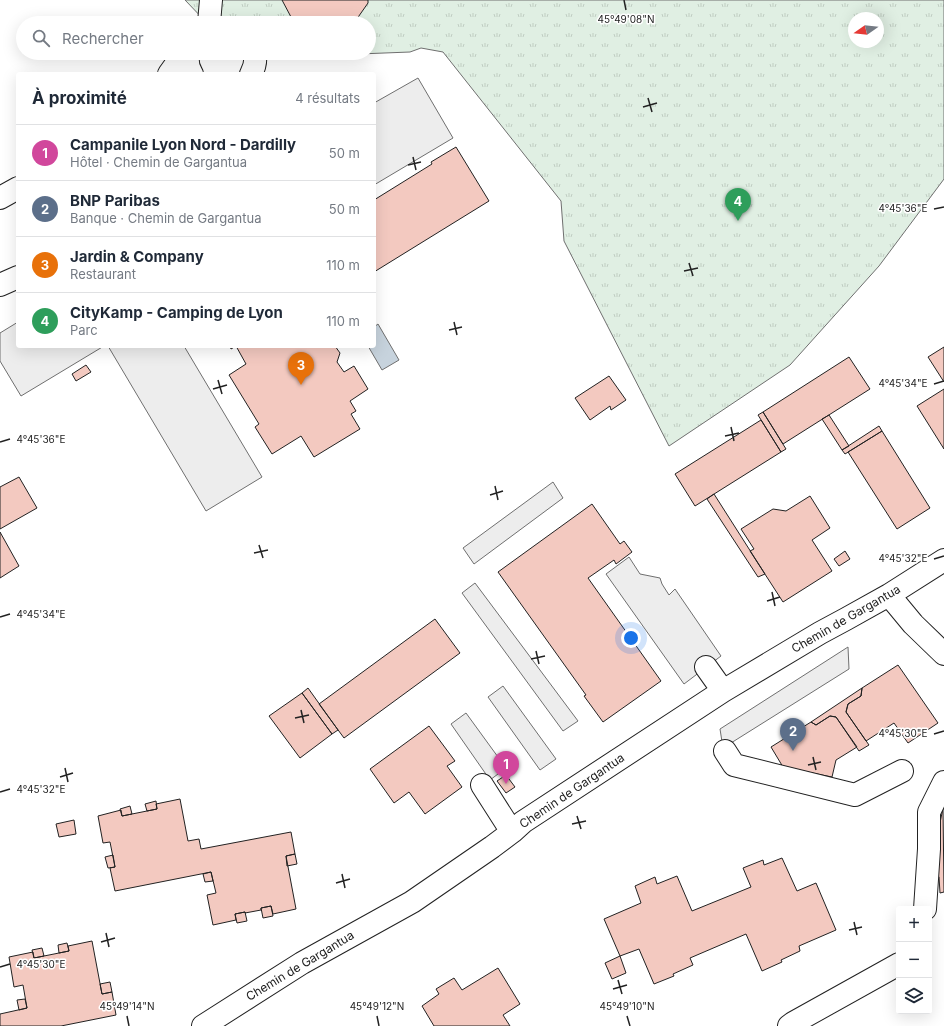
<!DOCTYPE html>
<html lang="fr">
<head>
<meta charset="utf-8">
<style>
	:root { --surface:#fff; --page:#f6f6f7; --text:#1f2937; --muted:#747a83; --line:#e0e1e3; --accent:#c62828 }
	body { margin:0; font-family:Inter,sans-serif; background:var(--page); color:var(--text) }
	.controls { position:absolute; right:12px; bottom:12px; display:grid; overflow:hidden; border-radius:4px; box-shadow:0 4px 16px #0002 }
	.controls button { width:36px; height:36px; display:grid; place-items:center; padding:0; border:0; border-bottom:1px solid var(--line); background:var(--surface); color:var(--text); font:20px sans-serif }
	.compass { position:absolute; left:848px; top:12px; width:36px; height:36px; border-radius:50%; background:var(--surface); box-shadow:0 4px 16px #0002; rotate:256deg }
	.you { position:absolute; left:631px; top:638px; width:14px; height:14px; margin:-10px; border:3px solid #fff; border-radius:50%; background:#1a73e8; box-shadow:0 0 0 6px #1a73e833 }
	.badge { display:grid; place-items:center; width:26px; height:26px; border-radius:50%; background:var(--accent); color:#fff; font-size:13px; font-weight:700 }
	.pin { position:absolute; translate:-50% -33px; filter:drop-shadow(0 1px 2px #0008) }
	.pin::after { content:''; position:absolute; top:21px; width:14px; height:12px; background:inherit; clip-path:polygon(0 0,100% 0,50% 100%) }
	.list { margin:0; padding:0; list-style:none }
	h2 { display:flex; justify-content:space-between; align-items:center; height:52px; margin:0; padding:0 16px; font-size:17px }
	h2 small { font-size:13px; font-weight:400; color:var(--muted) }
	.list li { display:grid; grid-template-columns:26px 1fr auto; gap:12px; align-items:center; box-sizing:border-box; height:56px; padding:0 16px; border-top:1px solid var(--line) }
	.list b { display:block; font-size:15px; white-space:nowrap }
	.list p { margin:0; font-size:13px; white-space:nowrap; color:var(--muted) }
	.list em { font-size:13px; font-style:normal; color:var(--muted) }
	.icon { flex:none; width:22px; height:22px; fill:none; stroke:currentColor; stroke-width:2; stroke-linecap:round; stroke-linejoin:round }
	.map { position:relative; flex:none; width:944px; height:1026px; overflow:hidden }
	.search { position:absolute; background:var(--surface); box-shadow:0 4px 16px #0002; left:16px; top:16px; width:360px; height:44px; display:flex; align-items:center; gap:10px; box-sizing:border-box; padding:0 14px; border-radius:22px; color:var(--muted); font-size:15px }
	.panel { position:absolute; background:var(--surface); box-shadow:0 4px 16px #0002; left:16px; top:72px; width:360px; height:276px; border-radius:4px }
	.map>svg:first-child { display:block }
</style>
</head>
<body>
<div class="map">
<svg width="944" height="1026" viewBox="0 0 944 1026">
	<defs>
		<pattern id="grass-tufts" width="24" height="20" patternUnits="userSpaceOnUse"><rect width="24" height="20" fill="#e0efe3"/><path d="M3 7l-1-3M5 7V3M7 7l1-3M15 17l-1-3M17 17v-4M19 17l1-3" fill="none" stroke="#c0cdc2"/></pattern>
	</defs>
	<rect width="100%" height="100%" fill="#fff"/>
	<!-- grass -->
	<path fill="url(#grass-tufts)" stroke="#6f6f6f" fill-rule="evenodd" d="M 185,0 L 944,0 L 944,179 L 879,266 L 790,365 L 669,446 L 564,241 L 561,201 L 443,52 L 421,48 L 410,52 L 256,58 L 254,53 L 369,53 L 369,23 L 207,23 ZM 854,18 L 878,18 L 878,42 L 854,42 Z"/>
	<!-- parking -->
	<path fill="#ededed" stroke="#6f6f6f" d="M 418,78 L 453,138 L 374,185 L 374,103 Z
		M 18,322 L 18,346 L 104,346 L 21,396 L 0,361 L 0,333 Z
		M 108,346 L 184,346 L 262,477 L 206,511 Z
		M 553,482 L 563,498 L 474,564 L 463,548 Z
		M 629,557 L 640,574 L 660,578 L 662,584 L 669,595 L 675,589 L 721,656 L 684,684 L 606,574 Z
		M 475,583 L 578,721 L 563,731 L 462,593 Z
		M 848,647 L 849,669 L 723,748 L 720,729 Z
		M 503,686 L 556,759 L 540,770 L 488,697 Z
		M 466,713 L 506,768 L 490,780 L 451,724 Z"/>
	<!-- water -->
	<path fill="#c7d3dd" stroke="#6f6f6f" d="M 378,324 L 399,360 L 382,370 L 368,346 L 374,346 L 374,327 Z"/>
	<!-- building -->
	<path fill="#f3c9c0" stroke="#222" d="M 282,0 L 368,0 L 368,3 L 354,23 L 299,23 L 291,17 Z
		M 456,147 L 489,201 L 374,272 L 374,200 L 432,164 L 431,162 Z
		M 230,346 L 335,346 L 340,353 L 337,362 L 344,372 L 354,366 L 368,389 L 350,401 L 356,411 L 351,414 L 360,429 L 314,457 L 301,436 L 272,454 L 255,427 L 259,424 L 229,375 L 246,364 L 236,346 L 231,349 Z
		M 944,347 L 944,382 L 928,357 Z
		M 849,357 L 870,389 L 783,444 L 763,412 Z
		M 86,365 L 91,372 L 76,381 L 72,374 Z
		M 609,376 L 626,400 L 611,410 L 610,406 L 590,420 L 575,398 Z
		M 944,389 L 944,449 L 917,406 Z
		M 763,412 L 786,449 L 781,452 L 758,415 Z
		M 829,415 L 849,446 L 842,450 L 822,419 Z
		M 761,420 L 781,452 L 695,506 L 675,474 Z
		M 879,426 L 882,431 L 845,454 L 842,450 Z
		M 882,431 L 930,508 L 897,529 L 848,452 Z
		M 19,477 L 37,508 L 0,529 L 0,487 Z
		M 714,494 L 765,574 L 758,577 L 707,499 Z
		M 810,496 L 830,528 L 812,540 L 832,571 L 783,602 L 750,551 L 754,549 L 741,529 L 773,509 L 786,511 Z
		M 592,504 L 620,544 L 624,541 L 632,552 L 616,564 L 614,560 L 588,578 L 661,681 L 603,722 L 584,696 L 586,695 L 498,572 Z
		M 0,532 L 19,566 L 0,578 Z
		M 845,551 L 850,559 L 839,566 L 834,559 Z
		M 435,619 L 460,653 L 344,738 L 319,704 Z
		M 898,665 L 938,723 L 908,743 L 894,723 L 866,741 L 846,712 L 848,704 L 861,696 L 862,688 Z
		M 308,688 L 338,730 L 332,734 L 302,693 Z
		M 862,688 L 861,696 L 848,704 L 846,712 L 869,745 L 859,751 L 836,717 L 830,716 L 816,725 L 811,722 Z
		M 302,693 L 332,734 L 300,758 L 269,716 Z
		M 830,716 L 836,717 L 857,747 L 836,760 L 832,777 L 783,767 L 771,747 L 811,722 L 816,725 Z
		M 429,726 L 455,761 L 447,766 L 462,787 L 425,814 L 409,792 L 394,803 L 370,769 Z
		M 506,775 L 515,787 L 506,793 L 497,781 Z
		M 180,799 L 188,841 L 199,839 L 201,849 L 291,832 L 295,854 L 286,856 L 296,909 L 273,914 L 271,906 L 261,908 L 261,910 L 245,913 L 245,912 L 235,914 L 236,920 L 213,925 L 207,895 L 216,893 L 211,872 L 115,891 L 110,868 L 115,867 L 110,842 L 103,843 L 98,816 L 121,810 L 122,816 L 157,809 L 156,804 Z
		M 156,801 L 157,809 L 147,811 L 145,804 Z
		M 130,806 L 132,814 L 122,816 L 120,809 Z
		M 943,808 L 944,892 L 940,893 L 939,877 L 935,872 L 936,843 Z
		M 74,820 L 76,834 L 59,837 L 56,824 Z
		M 295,854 L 297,864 L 287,866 L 286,856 Z
		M 113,855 L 115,867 L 108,868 L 105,857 Z
		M 782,858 L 797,891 L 816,883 L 836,930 L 799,946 L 800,951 L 781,960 L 782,962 L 762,971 L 746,934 L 690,958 L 693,965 L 673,974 L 674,976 L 654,984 L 639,949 L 620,956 L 604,919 L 641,903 L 635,886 L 655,877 L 657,884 L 677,876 L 692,911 L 751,887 L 743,868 L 763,860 L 764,865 Z
		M 211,872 L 213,881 L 205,882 L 203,874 Z
		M 271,906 L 273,916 L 263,918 L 261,908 Z
		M 245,912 L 247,921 L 237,923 L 235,914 Z
		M 92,941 L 102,994 L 112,992 L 116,1015 L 61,1026 L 0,1026 L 0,1014 L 27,1008 L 23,985 L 14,987 L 9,957 L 33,952 L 34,958 L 69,951 L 68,946 Z
		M 67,943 L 69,951 L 59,953 L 58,945 Z
		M 42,948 L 44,956 L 34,958 L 32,950 Z
		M 620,956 L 626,973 L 612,979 L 605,963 Z
		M 498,968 L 520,1004 L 503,1015 L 510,1026 L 434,1026 L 422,1006 L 439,994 L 436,989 L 454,978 L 462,990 Z
		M 110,982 L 112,992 L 102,994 L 100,984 Z
		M 25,999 L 27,1008 L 19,1010 L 17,1000 Z"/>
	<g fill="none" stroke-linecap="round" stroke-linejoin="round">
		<!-- minor casing -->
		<g stroke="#222" stroke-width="24">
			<path id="minor" d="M 209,23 L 211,0
				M 188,53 C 187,60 188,68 192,74
				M 169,74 L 184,53
				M 251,74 C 255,67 256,61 255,53
				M 0,198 L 18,188
				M 0,285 L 18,277
				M 889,595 L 913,624 L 944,654
				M 706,667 L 723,691
				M 725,751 L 734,765 L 855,795 L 902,771
				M 482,785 L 512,832
				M 925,909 L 929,849 L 929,812 L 944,782
				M 203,1026 L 302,963 L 412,902 L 492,847 L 512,832 L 523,822 L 723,691 L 820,633 L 846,619 L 889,595 L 944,560
				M 789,1026 L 793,1023 L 899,964"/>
		</g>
		<!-- minor -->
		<use href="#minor" stroke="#fff" stroke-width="22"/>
	</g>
	<!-- ticks -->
	<path fill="none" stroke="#222" stroke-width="1.5" d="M 624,0 L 626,10M 648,98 L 652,112M 643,107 L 657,103M 413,157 L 416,170M 408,165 L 421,162M 934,209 L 944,207M 689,263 L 693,276M 684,271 L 698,268M 454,322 L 457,335M 449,330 L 462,327M 218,380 L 222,394M 934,384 L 944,381M 213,389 L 227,385M 731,427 L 734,441M 725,436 L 739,433M 0,442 L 10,439M 495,486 L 498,500M 490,495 L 503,491M 259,545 L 263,558M 254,553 L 268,550M 934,559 L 944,556M 772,592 L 775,606M 767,601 L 780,597M 0,617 L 10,614M 536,651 L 539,664M 531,659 L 545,656M 301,710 L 304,723M 295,718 L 309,715M 934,734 L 944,731M 813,757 L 816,770M 808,765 L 821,762M 65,768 L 68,782M 60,777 L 73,773M 0,792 L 10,789M 577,816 L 581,829M 572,824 L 586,821M 342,874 L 345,888M 336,883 L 350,879M 854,922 L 857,935M 849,930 L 862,927M 106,933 L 109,947M 101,942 L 115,938M 0,967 L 10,964M 618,980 L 622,994M 613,989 L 627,985M 127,1016 L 129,1026M 377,1016 L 379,1026M 627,1016 L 630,1026"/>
	<g text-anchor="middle" stroke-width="3" stroke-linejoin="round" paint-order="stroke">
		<!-- street labels -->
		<g font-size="12" fill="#222" stroke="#fff">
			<text transform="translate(846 619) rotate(-30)" y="4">Chemin de Gargantua</text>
			<text transform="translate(572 791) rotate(-34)" y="4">Chemin de Gargantua</text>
			<text transform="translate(300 966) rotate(-31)" y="4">Chemin de Gargantua</text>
		</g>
	</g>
	<g font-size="10" text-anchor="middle" fill="#222" stroke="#fff" stroke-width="3" stroke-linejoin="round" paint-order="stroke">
		<text x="626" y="23">45°49'08"N</text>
		<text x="903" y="212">4°45'36"E</text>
		<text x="903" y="387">4°45'34"E</text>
		<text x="41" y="443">4°45'36"E</text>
		<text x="903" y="562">4°45'32"E</text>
		<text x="41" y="618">4°45'34"E</text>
		<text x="903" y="737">4°45'30"E</text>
		<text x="41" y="793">4°45'32"E</text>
		<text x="41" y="968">4°45'30"E</text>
		<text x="127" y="1010">45°49'14"N</text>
		<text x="377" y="1010">45°49'12"N</text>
		<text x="627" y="1010">45°49'10"N</text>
	</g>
</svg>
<div class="controls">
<button>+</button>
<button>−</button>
<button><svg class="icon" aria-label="layers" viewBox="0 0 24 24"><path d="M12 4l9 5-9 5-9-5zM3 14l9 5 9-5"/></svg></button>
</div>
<svg class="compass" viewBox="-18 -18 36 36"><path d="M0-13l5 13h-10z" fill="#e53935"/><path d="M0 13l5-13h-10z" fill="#747a83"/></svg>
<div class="you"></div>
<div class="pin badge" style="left:506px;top:784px;background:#d1479c">1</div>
<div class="pin badge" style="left:793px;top:751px;background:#5c6f8a">2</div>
<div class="pin badge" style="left:301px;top:385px;background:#e8710a">3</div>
<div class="pin badge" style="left:738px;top:221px;background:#2e9e5b">4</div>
<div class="search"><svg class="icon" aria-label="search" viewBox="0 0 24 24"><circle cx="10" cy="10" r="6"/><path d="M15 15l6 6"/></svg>Rechercher</div>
<section class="panel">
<h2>À proximité<small>4 résultats</small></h2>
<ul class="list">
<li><span class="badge" style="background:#d1479c">1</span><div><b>Campanile Lyon Nord - Dardilly</b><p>Hôtel · Chemin de Gargantua</p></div><em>50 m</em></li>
<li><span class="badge" style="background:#5c6f8a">2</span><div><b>BNP Paribas</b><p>Banque · Chemin de Gargantua</p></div><em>50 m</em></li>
<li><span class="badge" style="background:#e8710a">3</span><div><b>Jardin &amp; Company</b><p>Restaurant</p></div><em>110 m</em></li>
<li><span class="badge" style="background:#2e9e5b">4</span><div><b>CityKamp - Camping de Lyon</b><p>Parc</p></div><em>110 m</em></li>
</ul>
</section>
</div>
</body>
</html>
